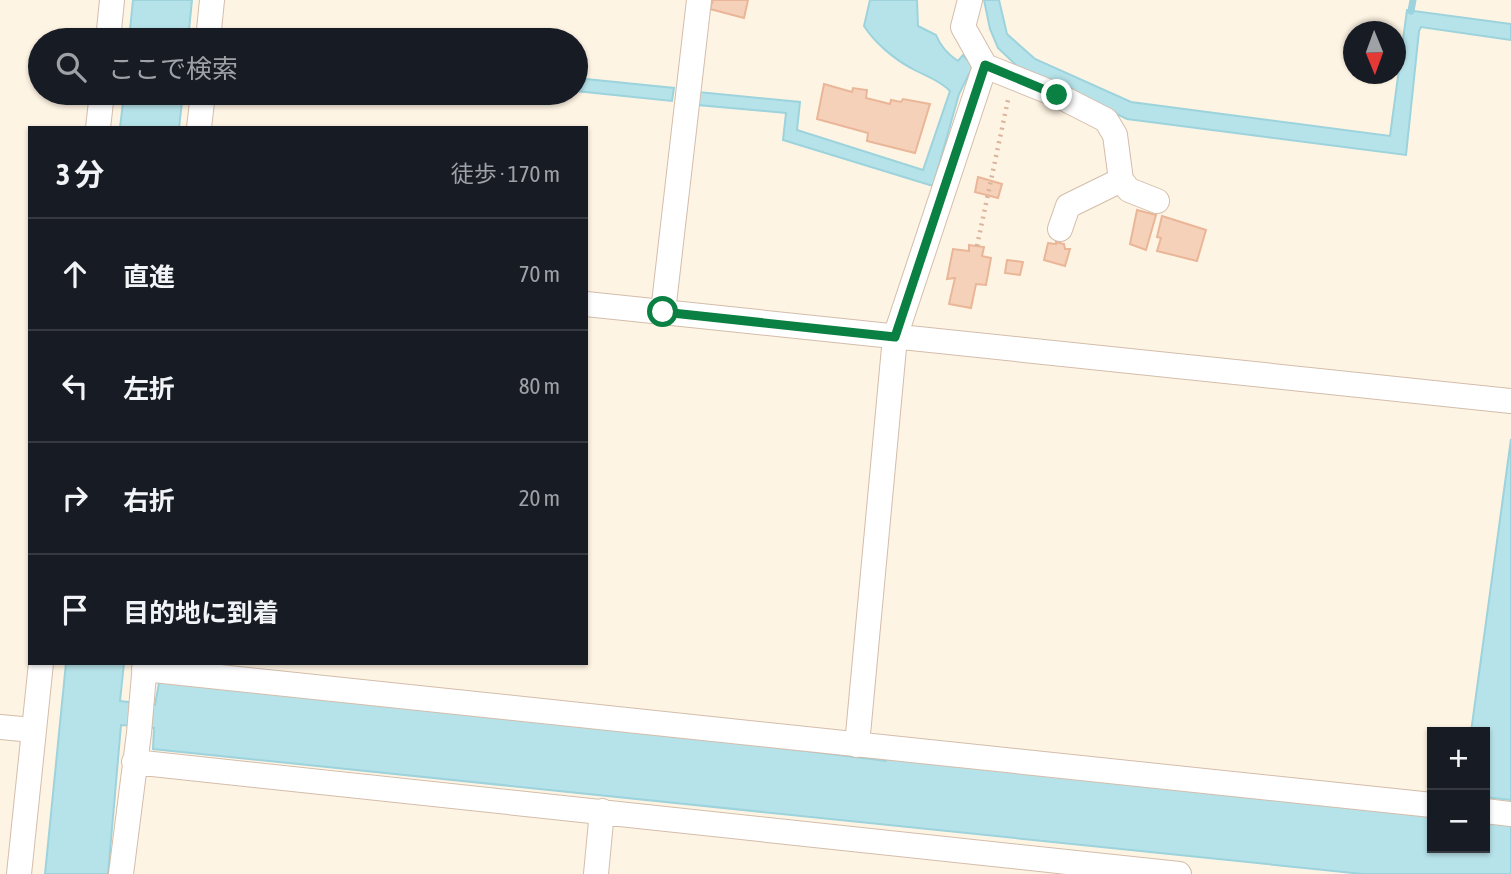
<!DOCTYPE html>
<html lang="ja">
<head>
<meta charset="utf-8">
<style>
	:root { --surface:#171b24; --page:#242831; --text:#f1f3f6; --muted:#9ea1a6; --line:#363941 }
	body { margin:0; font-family:"Asap Condensed","Noto Sans JP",sans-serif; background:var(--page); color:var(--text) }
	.controls { position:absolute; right:21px; bottom:21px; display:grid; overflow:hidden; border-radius:0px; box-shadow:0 2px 5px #0004 }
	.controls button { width:63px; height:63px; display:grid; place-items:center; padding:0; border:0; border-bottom:2px solid var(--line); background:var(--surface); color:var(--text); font:35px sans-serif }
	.compass { position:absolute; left:1343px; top:21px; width:63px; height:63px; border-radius:50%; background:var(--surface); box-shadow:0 2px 5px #0004; rotate:179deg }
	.stop { position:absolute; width:21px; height:21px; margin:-16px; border:5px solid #0b8043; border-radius:50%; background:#fff }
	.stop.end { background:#0b8043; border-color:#fff; box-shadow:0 2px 7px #0008 }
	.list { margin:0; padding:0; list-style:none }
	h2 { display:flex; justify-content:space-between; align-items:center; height:91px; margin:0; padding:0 28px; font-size:30px }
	h2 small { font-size:23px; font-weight:400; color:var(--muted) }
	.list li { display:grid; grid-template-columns:46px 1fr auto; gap:21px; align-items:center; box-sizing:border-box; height:112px; padding:0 28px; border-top:2px solid var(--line) }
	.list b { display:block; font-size:26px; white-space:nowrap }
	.list em { font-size:23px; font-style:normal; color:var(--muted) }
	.icon { flex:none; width:38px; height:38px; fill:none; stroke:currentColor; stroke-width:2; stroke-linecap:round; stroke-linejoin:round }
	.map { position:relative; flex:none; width:1511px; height:874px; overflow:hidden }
	.search { position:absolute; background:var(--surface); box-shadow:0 2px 5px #0004; left:28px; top:28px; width:560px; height:77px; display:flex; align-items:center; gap:18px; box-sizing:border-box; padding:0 24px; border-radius:38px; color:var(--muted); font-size:26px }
	.panel { position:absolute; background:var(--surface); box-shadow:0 2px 5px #0004; left:28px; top:126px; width:560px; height:539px; border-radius:0px }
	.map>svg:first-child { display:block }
</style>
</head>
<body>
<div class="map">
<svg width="1511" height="874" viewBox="0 0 1511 874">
	<rect width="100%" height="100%" fill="#fef4e4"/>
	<!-- water -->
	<path fill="#b6e3ea" stroke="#9cd3dc" stroke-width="2" d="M 133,0 L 192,0 L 188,40 L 129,40 Z
		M 870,0 L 917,0 L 918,26 L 936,35 C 940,45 949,55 958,61 L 963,55 L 973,66 L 959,94 L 933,186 L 783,140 L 786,113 L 698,105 L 699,92 L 800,102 L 797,130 L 923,170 L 950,91 C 938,79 925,76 911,68 C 894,59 874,42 864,26 Z
		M 984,0 L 999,0 L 1007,34 L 1035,59 L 1131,102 L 1390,136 L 1407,10 L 1511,24 L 1511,40 L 1421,27 L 1419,31 L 1406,155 L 1127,119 L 1018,67 L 998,48 L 990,29 Z
		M 576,78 L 674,88 L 672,101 L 576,91 Z
		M 124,93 L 183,93 L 179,128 L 120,128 Z
		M 1511,439 L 1511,800 L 1485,797 L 1485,732 L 1471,732 Z
		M 66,663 L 124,663 L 120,701 L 155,705 L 159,683 L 172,682 L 541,718 L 886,761 L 887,757 L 1432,815 L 1432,848 L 1485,848 L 1485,817 L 1511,821 L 1511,874 L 1363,874 L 153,749 L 154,728 L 121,725 L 108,874 L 45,874 Z"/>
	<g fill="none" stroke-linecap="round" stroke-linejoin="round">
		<!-- stream -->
		<path stroke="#9cd3dc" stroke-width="7" d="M 1411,11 L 1413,0"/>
	</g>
	<!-- building -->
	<path fill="#f6d1b9" stroke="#eab698" stroke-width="2" d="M 713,0 L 748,0 L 744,18 L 710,9 Z
		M 824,84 L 852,92 L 853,88 L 867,90 L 866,98 L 890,104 L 891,100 L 901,102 L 903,99 L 930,104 L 915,153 L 867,141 L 868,133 L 817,119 Z
		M 978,177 L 1002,184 L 998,198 L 975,192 Z
		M 1137,210 L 1156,215 L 1146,250 L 1130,244 Z
		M 1162,216 L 1206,230 L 1197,261 L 1157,251 L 1161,238 L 1157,237 Z
		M 1056,242 L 1064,244 L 1065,249 L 1070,249 L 1065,266 L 1044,260 L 1048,243 L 1056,244 Z
		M 969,245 L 984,247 L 982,256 L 991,258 L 986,285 L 976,284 L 971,308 L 949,304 L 955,278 L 947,279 L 953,249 L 969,251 Z
		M 1007,260 L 1023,262 L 1020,275 L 1005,273 Z"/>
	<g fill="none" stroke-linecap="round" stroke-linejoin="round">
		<!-- minor casing -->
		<g stroke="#d3bdab" stroke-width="26">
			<path id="minor" d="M 970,0 L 963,27 L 985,66 L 1057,95 L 1106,120 L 1115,135 L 1121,180 L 1129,190 L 1157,201
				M 108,40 L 112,0
				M 208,40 L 212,0
				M 98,128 L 102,93
				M 199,128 L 203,93
				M 1060,229 L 1068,206 L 1121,180
				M 586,304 L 1511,401
				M 663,312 L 699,0
				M 144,669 L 1432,805
				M 0,727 L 33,730
				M 857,745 L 895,337 L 985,66
				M 134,762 L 1179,874
				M 1485,811 L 1511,814
				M 19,874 L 41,663
				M 121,874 L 139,733 L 145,663
				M 596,874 L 602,811"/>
		</g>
		<!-- path -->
		<path stroke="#dbb49c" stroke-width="4.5" stroke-dasharray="2 5" stroke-linecap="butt" d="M 977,246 L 1008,100"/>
		<!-- minor -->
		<use href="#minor" stroke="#fff" stroke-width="24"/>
	</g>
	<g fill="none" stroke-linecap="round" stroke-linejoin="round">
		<!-- route -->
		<path stroke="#0b8043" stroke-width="9" d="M 663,312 L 895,337 L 985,65 L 1057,95"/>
	</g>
</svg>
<div class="controls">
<button>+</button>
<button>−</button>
</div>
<svg class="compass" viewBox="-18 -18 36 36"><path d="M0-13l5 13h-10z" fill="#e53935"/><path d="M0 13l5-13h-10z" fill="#9ea1a6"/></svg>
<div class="stop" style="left:663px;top:312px"></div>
<div class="stop end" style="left:1057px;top:95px"></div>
<div class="search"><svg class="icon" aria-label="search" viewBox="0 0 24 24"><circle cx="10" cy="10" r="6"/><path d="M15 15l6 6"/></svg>ここで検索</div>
<section class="panel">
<h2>3 分<small>徒歩 · 170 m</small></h2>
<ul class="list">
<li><svg class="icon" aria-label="ahead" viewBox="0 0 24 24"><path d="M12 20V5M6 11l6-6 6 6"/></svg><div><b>直進</b></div><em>70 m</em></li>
<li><svg class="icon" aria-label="left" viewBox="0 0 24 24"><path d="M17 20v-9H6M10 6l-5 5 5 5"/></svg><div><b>左折</b></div><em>80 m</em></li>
<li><svg class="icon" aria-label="right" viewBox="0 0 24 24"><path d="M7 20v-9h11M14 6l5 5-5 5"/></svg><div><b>右折</b></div><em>20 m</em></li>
<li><svg class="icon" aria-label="arrive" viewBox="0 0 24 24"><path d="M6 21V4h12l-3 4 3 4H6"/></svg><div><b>目的地に到着</b></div></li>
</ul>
</section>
</div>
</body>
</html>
